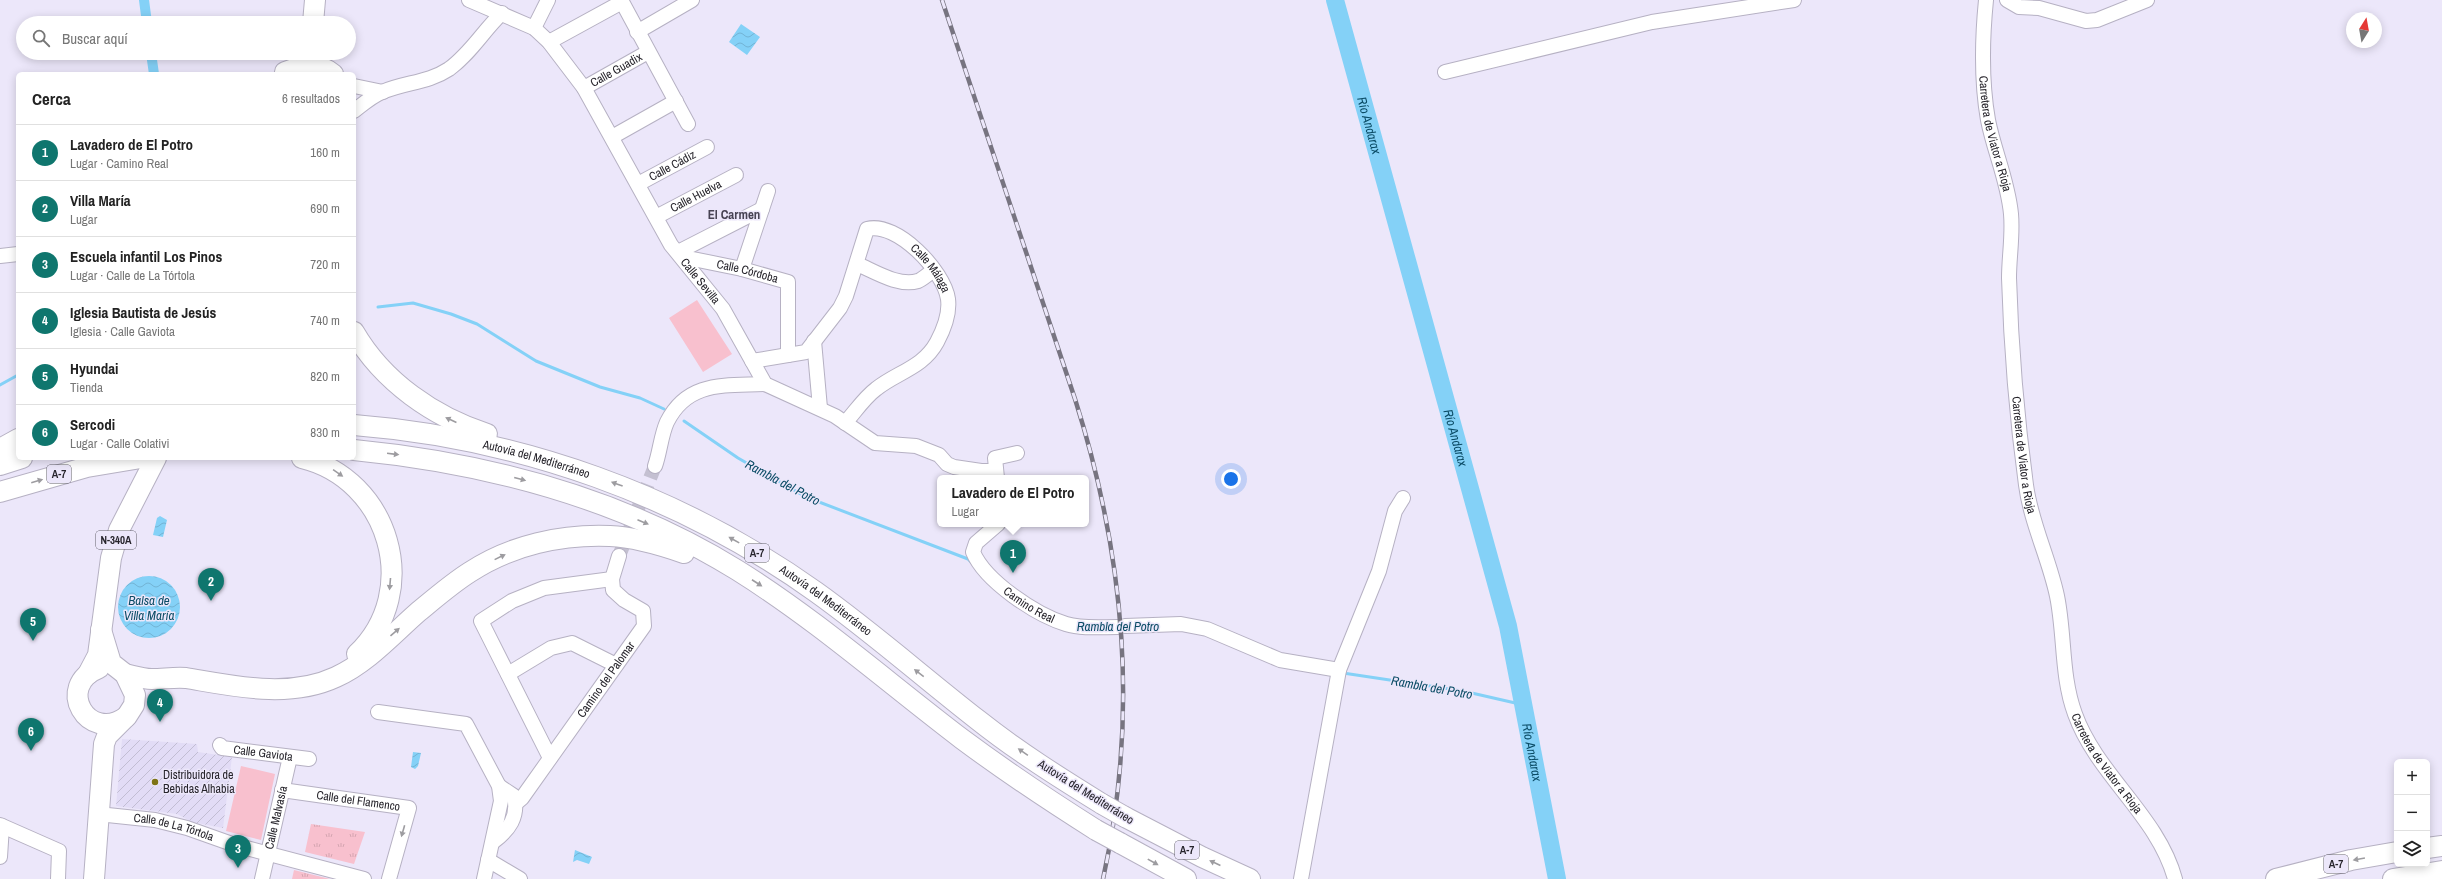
<!DOCTYPE html>
<html lang="es">
<head>
<meta charset="utf-8">
<style>
	:root { --surface:#fff; --page:#f2f2f2; --text:#222; --muted:#767676; --line:#e0e0e0; --accent:#0f766e }
	body { margin:0; font-family:"Archivo Narrow",sans-serif; background:var(--page); color:var(--text) }
	.controls { position:absolute; right:12px; bottom:12px; display:grid; overflow:hidden; border-radius:6px; box-shadow:0 2px 10px #0003 }
	.controls button { width:36px; height:36px; display:grid; place-items:center; padding:0; border:0; border-bottom:1px solid var(--line); background:var(--surface); color:var(--text); font:20px sans-serif }
	.compass { position:absolute; left:2346px; top:12px; width:36px; height:36px; border-radius:50%; background:var(--surface); box-shadow:0 2px 10px #0003; rotate:11deg }
	.you { position:absolute; left:1231px; top:479px; width:14px; height:14px; margin:-10px; border:3px solid #fff; border-radius:50%; background:#1a73e8; box-shadow:0 0 0 6px #1a73e833 }
	.badge { display:grid; place-items:center; width:26px; height:26px; border-radius:50%; background:var(--accent); color:#fff; font-size:13px; font-weight:700 }
	.pin { position:absolute; translate:-50% -33px; filter:drop-shadow(0 1px 2px #0008) }
	.pin::after { content:''; position:absolute; top:21px; width:14px; height:12px; background:inherit; clip-path:polygon(0 0,100% 0,50% 100%) }
	.popup { position:absolute; left:937px; top:475px; width:152px; height:52px; box-sizing:border-box; display:grid; place-content:center; border-radius:6px; background:var(--surface); filter:drop-shadow(0 1px 3px #0005); font-size:13px; white-space:nowrap; color:var(--muted) }
	.popup b { font-size:15px; color:var(--text) }
	.popup::after { content:''; position:absolute; left:50%; top:100%; margin-left:-8px; border:8px solid transparent; border-top-color:var(--surface) }
	.list { margin:0; padding:0; list-style:none }
	h2 { display:flex; justify-content:space-between; align-items:center; height:52px; margin:0; padding:0 16px; font-size:17px }
	h2 small { font-size:13px; font-weight:400; color:var(--muted) }
	.list li { display:grid; grid-template-columns:26px 1fr auto; gap:12px; align-items:center; box-sizing:border-box; height:56px; padding:0 16px; border-top:1px solid var(--line) }
	.list b { display:block; font-size:15px; white-space:nowrap }
	.list p { margin:0; font-size:13px; white-space:nowrap; color:var(--muted) }
	.list em { font-size:13px; font-style:normal; color:var(--muted) }
	.icon { flex:none; width:22px; height:22px; fill:none; stroke:currentColor; stroke-width:2; stroke-linecap:round; stroke-linejoin:round }
	.map { position:relative; flex:none; width:2442px; height:879px; overflow:hidden }
	.search { position:absolute; background:var(--surface); box-shadow:0 2px 10px #0003; left:16px; top:16px; width:340px; height:44px; display:flex; align-items:center; gap:10px; box-sizing:border-box; padding:0 14px; border-radius:22px; color:var(--muted); font-size:15px }
	.panel { position:absolute; background:var(--surface); box-shadow:0 2px 10px #0003; left:16px; top:72px; width:340px; height:388px; border-radius:6px }
	.map>svg:first-child { display:block }
</style>
</head>
<body>
<div class="map">
<svg width="2442" height="879" viewBox="0 0 2442 879">
	<defs>
		<pattern id="industrial-furrows" width="10" height="10" patternUnits="userSpaceOnUse"><rect width="10" height="10" fill="#e2dcf6"/><path d="M-1 1l2-2M0 10L10 0M9 11l2-2" fill="none" stroke="#c2bdd3"/></pattern>
		<pattern id="grass-tufts" width="24" height="20" patternUnits="userSpaceOnUse"><rect width="24" height="20" fill="#f8c0ce"/><path d="M3 7l-1-3M5 7V3M7 7l1-3M15 17l-1-3M17 17v-4M19 17l1-3" fill="none" stroke="#d4a5b1"/></pattern>
		<pattern id="water-waves" width="16" height="10" patternUnits="userSpaceOnUse"><rect width="16" height="10" fill="#84d1f7"/><path d="M0 5q4-4 8 0t8 0" fill="none" stroke="#72b3d4"/></pattern>
	</defs>
	<rect width="100%" height="100%" fill="#ece7fa"/>
	<!-- industrial -->
	<path fill="url(#industrial-furrows)" d="M 122,739 L 197,744 L 198,752 L 232,757 L 223,828 L 192,822 L 177,814 L 116,806 Z"/>
	<!-- grass -->
	<path fill="url(#grass-tufts)" d="M 311,824 L 365,832 L 354,864 L 305,852 Z
		M 294,870 L 330,879 L 292,879 Z"/>
	<!-- pitch -->
	<path fill="#f8c0ce" d="M 697,300 L 732,354 L 703,372 L 669,318 Z
		M 241,766 L 275,774 L 261,840 L 226,831 Z"/>
	<!-- water -->
	<path fill="url(#water-waves)" d="M 741,24 L 760,37 L 747,55 L 729,42 Z
		M 160,516 L 167,520 L 163,537 L 153,535 L 157,518 Z
		M118 607a31 31 0 1 1 62 0a31 31 0 1 1-62 0Z
		M 413,752 L 421,753 L 418,766 L 415,769 L 411,767 Z
		M 575,850 L 592,857 L 589,864 L 577,860 L 573,862 Z"/>
	<g fill="none" stroke-linecap="round" stroke-linejoin="round">
		<!-- stream -->
		<path stroke="#84d1f7" stroke-width="3" d="M 378,307 L 413,303 L 451,314 L 477,324 L 536,361 L 600,387 L 640,398 L 664,409
			M 0,385 L 18,375
			M 684,421 L 738,458 L 806,497 L 968,559 L 973,564
			M 1343,673 L 1463,691 L 1524,705"/>
		<!-- canal -->
		<path stroke="#84d1f7" stroke-width="10" d="M 144,0 L 147,23
			M 151,53 L 154,74"/>
		<!-- river -->
		<path stroke="#84d1f7" stroke-width="18" id="s1" d="M 1335,0 L 1508,626 L 1557,879"/>
		<!-- minor-tunnel -->
		<path stroke="#c4c0d1" stroke-width="14" stroke-dasharray="14 7" stroke-linecap="butt" d="M 619,556 L 655,466"/>
		<!-- minor casing -->
		<g stroke="#b6b1c3" stroke-width="16">
			<g id="minor">
				<path id="s2" d="M 469,0 L 534,28 L 549,42 L 584,88 L 671,245 L 723,309 L 765,384 L 835,416 L 875,443 L 916,446 L 939,455 L 947,464 L 954,467 L 981,471 L 996,471"/>
				<path d="M 621,0 L 688,124"/>
				<path id="s3" d="M 1986,0 C 1982,40 1981,80 1988,120 C 1994,151 2008,181 2011,214 C 2013,235 2009,257 2009,278 C 2011,345 2017,419 2026,485 C 2031,523 2049,558 2057,596 C 2065,635 2061,676 2075,714 C 2097,775 2158,816 2175,879"/>
				<path d="M 2007,0 L 2019,7 L 2039,8 L 2086,21 L 2097,20 L 2147,0"/>
				<path d="M 534,28 L 548,0"/>
				<path d="M 637,32 L 692,0"/>
				<path d="M 549,42 L 622,2"/>
				<path d="M 1445,72 L 1652,22 L 1794,0"/>
				<path d="M 354,86 L 383,92"/>
				<path id="s4" d="M 584,88 L 648,52"/>
				<path d="M 354,111 C 363,104 372,96 382,92 C 405,82 428,83 449,69 C 471,53 483,31 502,13"/>
				<path d="M 612,137 L 676,101"/>
				<path id="s5" d="M 638,184 L 707,147"/>
				<path id="s6" d="M 656,217 L 736,175"/>
				<path d="M 678,252 L 762,209"/>
				<path d="M 0,256 L 18,254"/>
				<path id="s7" d="M 683,257 L 742,269 L 788,282 L 788,355"/>
				<path d="M 857,264 C 874,271 898,287 918,281 C 923,279 929,273 934,270"/>
				<path d="M 742,269 L 768,191"/>
				<path d="M 814,341 L 820,408"/>
				<path id="s8" d="M 752,361 L 806,352 L 840,308 L 846,296 L 867,229 C 897,221 944,271 948,299 C 950,314 944,329 937,342 C 923,368 897,372 876,389 C 864,398 855,412 845,423"/>
				<path d="M 655,466 C 660,452 661,435 667,422 C 688,380 726,386 765,384"/>
				<path d="M 997,478 L 995,458 L 1017,453"/>
				<path id="s9" d="M 998,524 L 976,543 L 973,552 C 985,581 1036,615 1066,624 C 1082,629 1101,627 1118,627"/>
				<path d="M 1125,626 L 1181,624 L 1207,629 L 1280,660 L 1339,670"/>
				<path d="M 508,674 L 551,648 L 572,643 L 616,665"/>
				<path d="M 378,712 L 466,724 L 499,786 L 501,801 L 484,879"/>
				<path id="s10" d="M 220,745 L 222,748 L 309,759"/>
				<path d="M 550,758 L 481,621 L 512,601 L 544,588 L 612,579"/>
				<path id="s11" d="M 282,790 L 409,808 L 389,879"/>
				<path id="s12" d="M 516,803 L 522,798 L 644,626 L 643,611 L 624,600 L 613,590 L 612,579 L 619,556"/>
				<path id="s13" d="M 98,814 L 155,820 L 187,828 L 235,845 L 364,879"/>
				<path d="M 0,825 L 59,851 L 58,879"/>
				<path d="M 493,842 C 509,830 519,817 514,796 L 499,786"/>
				<path d="M 0,857 L 2,826"/>
				<path d="M 488,860 L 520,879"/>
				<path id="s14" d="M 262,879 L 290,757"/>
				<path d="M 1301,879 L 1339,670 L 1379,571 L 1395,511 L 1403,498"/>
			</g>
		</g>
		<!-- highway casing -->
		<g stroke="#b6b1c3" stroke-width="22">
			<g id="highway">
				<path d="M 313,23 L 315,0"/>
				<path d="M 285,72 C 301,66 319,62 333,74"/>
				<path d="M 354,332 C 383,382 434,417 487,434"/>
				<path id="s15" d="M 354,425 C 520,438 680,495 816,592 C 872,632 924,678 978,720 C 1017,751 1060,778 1102,804"/>
				<path d="M 0,449 L 18,439"/>
				<path d="M 354,450 C 487,463 622,499 737,570 C 817,620 887,682 962,739 C 1005,771 1050,801 1096,830"/>
				<path d="M 302,458 C 389,479 423,591 357,654"/>
				<path d="M 0,465 L 22,458"/>
				<path d="M 0,492 L 87,467 L 141,458"/>
				<path d="M 99,668 C 54,686 88,744 126,717"/>
				<path d="M 88,674 L 98,655 L 111,558 L 119,530 L 156,458"/>
				<path d="M 125,674 C 134,676 143,679 152,679 C 163,679 175,677 186,678 C 234,686 289,699 336,677 C 367,663 392,635 417,613 C 434,599 451,584 470,572 C 511,545 562,534 610,536 C 635,537 661,545 684,553"/>
				<path d="M 1125,817 L 1202,857 L 1250,879"/>
				<path d="M 1120,843 L 1186,879"/>
				<path d="M 2427,848 L 2442,846"/>
				<path d="M 94,879 L 104,744 L 107,736 L 127,716 L 134,705 L 135,695 L 125,674 L 111,663 L 101,630"/>
				<path d="M 2276,879 L 2351,860 L 2397,852"/>
				<path d="M 2393,879 L 2442,871"/>
			</g>
		</g>
		<!-- minor -->
		<use href="#minor" stroke="#fff" stroke-width="14"/>
		<!-- highway -->
		<use href="#highway" stroke="#fff" stroke-width="20"/>
		<!-- rail casing -->
		<g stroke="#777480" stroke-width="4.5">
			<path id="rail" d="M 942,0 L 1075,399 C 1125,557 1139,715 1103,879"/>
		</g>
		<!-- rail -->
		<use href="#rail" stroke="#ece7fa" stroke-width="3" stroke-dasharray="9" stroke-linecap="butt"/>
		<!-- highway-bridge casing -->
		<g stroke="#b6b1c3" stroke-width="22" stroke-linecap="butt">
			<path id="highway-bridge" d="M 1102,804 L 1125,817
				M 1096,830 L 1120,843"/>
		</g>
		<!-- highway-bridge -->
		<use href="#highway-bridge" stroke="#fff" stroke-width="20"/>
	</g>
	<!-- one-way arrows -->
	<defs><path id="oneway-solid" d="M-6-.8H1V-3.2L6.5 0L1 3.2V.8H-6Z"/></defs>
	<g fill="#9d9ca0">
		<use href="#oneway-solid" transform="translate(451 420) rotate(-155)"/>
		<use href="#oneway-solid" transform="translate(393 454) rotate(7)"/>
		<use href="#oneway-solid" transform="translate(338 473) rotate(35)"/>
		<use href="#oneway-solid" transform="translate(520 479) rotate(15)"/>
		<use href="#oneway-solid" transform="translate(37 481) rotate(-16)"/>
		<use href="#oneway-solid" transform="translate(617 484) rotate(-160)"/>
		<use href="#oneway-solid" transform="translate(643 522) rotate(23)"/>
		<use href="#oneway-solid" transform="translate(734 540) rotate(-151)"/>
		<use href="#oneway-solid" transform="translate(500 557) rotate(-26)"/>
		<use href="#oneway-solid" transform="translate(757 583) rotate(33)"/>
		<use href="#oneway-solid" transform="translate(390 584) rotate(95)"/>
		<use href="#oneway-solid" transform="translate(395 632) rotate(-41)"/>
		<use href="#oneway-solid" transform="translate(919 673) rotate(-142)"/>
		<use href="#oneway-solid" transform="translate(1023 752) rotate(-145)"/>
		<use href="#oneway-solid" transform="translate(403 831) rotate(106)"/>
		<use href="#oneway-solid" transform="translate(2359 859) rotate(170)"/>
		<use href="#oneway-solid" transform="translate(1153 862) rotate(29)"/>
		<use href="#oneway-solid" transform="translate(1215 863) rotate(-155)"/>
	</g>
	<!-- markers -->
	<circle fill="#7e7315" stroke="#ece7fa" stroke-width="1.5" cx="155" cy="782" r="4"/>
	<g text-anchor="middle" stroke-width="3" stroke-linejoin="round" paint-order="stroke">
		<!-- shield labels -->
		<g fill="#ece7fa" stroke="#615e69" stroke-width="1">
			<rect x="47" y="465" width="24" height="18" rx="3"/>
			<rect x="96" y="531" width="40" height="18" rx="3"/>
			<rect x="745" y="544" width="24" height="18" rx="3"/>
			<rect x="1175" y="841" width="24" height="18" rx="3"/>
			<rect x="2324" y="855" width="24" height="18" rx="3"/>
		</g>
		<g font-size="11" font-weight="bold" fill="#26242b">
			<text x="59" y="478">A-7</text>
			<text x="116" y="544">N-340A</text>
			<text x="757" y="557">A-7</text>
			<text x="1187" y="854">A-7</text>
			<text x="2336" y="868">A-7</text>
		</g>
		<!-- street labels -->
		<g font-size="12" fill="#26242b" stroke="#ece7fa">
			<text dy="4" stroke="none"><textPath href="#s4" startOffset="37">Calle Guadix</textPath></text>
			<text dy="4" stroke="none"><textPath href="#s3" startOffset="135">Carretera de Viator a Rioja</textPath></text>
			<text dy="4" stroke="none"><textPath href="#s5" startOffset="39">Calle Cádiz</textPath></text>
			<text dy="4" stroke="none"><textPath href="#s6" startOffset="45">Calle Huelva</textPath></text>
			<text dy="4" stroke="none"><textPath href="#s8" startOffset="273">Calle Málaga</textPath></text>
			<text dy="4" stroke="none"><textPath href="#s7" startOffset="66">Calle Córdoba</textPath></text>
			<text dy="4" stroke="none"><textPath href="#s2" startOffset="375">Calle Sevilla</textPath></text>
			<text dy="4" stroke="none"><textPath href="#s3" startOffset="459">Carretera de Viator a Rioja</textPath></text>
			<text dy="4" stroke="none"><textPath href="#s15" startOffset="186">Autovía del Mediterráneo</textPath></text>
			<text dy="4" stroke="none"><textPath href="#s15" startOffset="510">Autovía del Mediterráneo</textPath></text>
			<text dy="4" stroke="none"><textPath href="#s9" startOffset="117">Camino Real</textPath></text>
			<text dy="4" stroke="none"><textPath href="#s12" startOffset="153">Camino del Palomar</textPath></text>
			<text dy="4" stroke="none"><textPath href="#s10" startOffset="45">Calle Gaviota</textPath></text>
			<text dy="4" stroke="none"><textPath href="#s3" startOffset="783">Carretera de Viator a Rioja</textPath></text>
			<text transform="translate(1086 792) rotate(32)" y="4">Autovía del Mediterráneo</text>
			<text dy="4" stroke="none"><textPath href="#s11" startOffset="77">Calle del Flamenco</textPath></text>
			<text dy="4" stroke="none"><textPath href="#s14" startOffset="63">Calle Malvasía</textPath></text>
			<text dy="4" stroke="none"><textPath href="#s13" startOffset="77">Calle de La Tórtola</textPath></text>
		</g>
		<!-- poi labels -->
		<g font-size="12" fill="#26242b" stroke="#ece7fa" text-anchor="start">
			<text x="163" y="779">Distribuidora de<tspan x="163" dy="14">Bebidas Alhabia</tspan></text>
		</g>
		<!-- water labels -->
		<g font-size="13" font-style="italic" fill="#0b4c66" stroke="#ece7fa">
			<text dy="5" stroke="none"><textPath href="#s1" startOffset="130">Río Andarax</textPath></text>
			<text dy="5" stroke="none"><textPath href="#s1" startOffset="454">Río Andarax</textPath></text>
			<text transform="translate(783 482) rotate(28)" y="5">Rambla del Potro</text>
			<text x="149" y="605">Balsa de<tspan x="149" dy="15">Villa María</tspan></text>
			<text x="1118" y="631">Rambla del Potro</text>
			<text transform="translate(1432 687) rotate(10)" y="5">Rambla del Potro</text>
			<text dy="5" stroke="none"><textPath href="#s1" startOffset="778">Río Andarax</textPath></text>
		</g>
		<!-- neighbourhood labels -->
		<g font-size="13" font-weight="bold" fill="#474353" stroke="#ece7fa">
			<text x="734" y="219">El Carmen</text>
		</g>
	</g>
</svg>
<div class="controls">
<button>+</button>
<button>−</button>
<button><svg class="icon" aria-label="layers" viewBox="0 0 24 24"><path d="M12 4l9 5-9 5-9-5zM3 14l9 5 9-5"/></svg></button>
</div>
<svg class="compass" viewBox="-18 -18 36 36"><path d="M0-13l5 13h-10z" fill="#e53935"/><path d="M0 13l5-13h-10z" fill="#767676"/></svg>
<div class="you"></div>
<div class="pin badge" style="left:1013px;top:573px">1</div>
<div class="popup"><b>Lavadero de El Potro</b>Lugar</div>
<div class="pin badge" style="left:211px;top:601px">2</div>
<div class="pin badge" style="left:238px;top:868px">3</div>
<div class="pin badge" style="left:160px;top:722px">4</div>
<div class="pin badge" style="left:33px;top:641px">5</div>
<div class="pin badge" style="left:31px;top:751px">6</div>
<div class="search"><svg class="icon" aria-label="search" viewBox="0 0 24 24"><circle cx="10" cy="10" r="6"/><path d="M15 15l6 6"/></svg>Buscar aquí</div>
<section class="panel">
<h2>Cerca<small>6 resultados</small></h2>
<ul class="list">
<li><span class="badge">1</span><div><b>Lavadero de El Potro</b><p>Lugar · Camino Real</p></div><em>160 m</em></li>
<li><span class="badge">2</span><div><b>Villa María</b><p>Lugar</p></div><em>690 m</em></li>
<li><span class="badge">3</span><div><b>Escuela infantil Los Pinos</b><p>Lugar · Calle de La Tórtola</p></div><em>720 m</em></li>
<li><span class="badge">4</span><div><b>Iglesia Bautista de Jesús</b><p>Iglesia · Calle Gaviota</p></div><em>740 m</em></li>
<li><span class="badge">5</span><div><b>Hyundai</b><p>Tienda</p></div><em>820 m</em></li>
<li><span class="badge">6</span><div><b>Sercodi</b><p>Lugar · Calle Colativi</p></div><em>830 m</em></li>
</ul>
</section>
</div>
</body>
</html>
